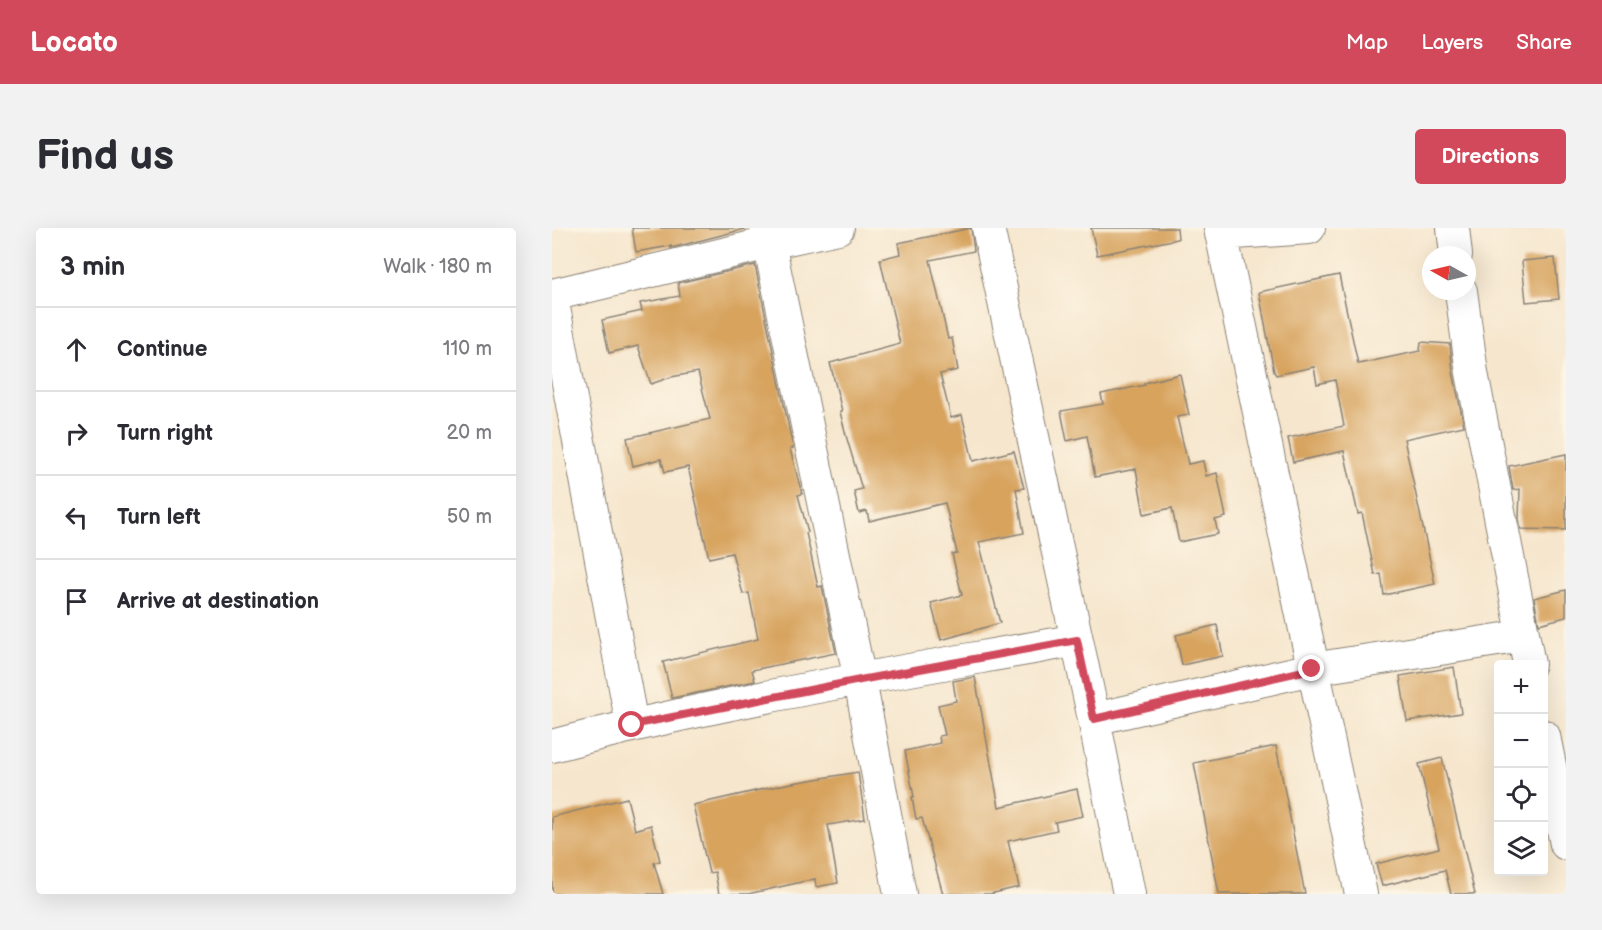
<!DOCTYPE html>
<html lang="en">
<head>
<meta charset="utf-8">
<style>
	:root { --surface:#fff; --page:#f2f2f3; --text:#2b2b33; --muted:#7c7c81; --line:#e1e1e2; --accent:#d1495b }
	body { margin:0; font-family:"Balsamiq Sans",sans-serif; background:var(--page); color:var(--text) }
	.controls { position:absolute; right:18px; bottom:18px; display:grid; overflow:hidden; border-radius:6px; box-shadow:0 6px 24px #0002 }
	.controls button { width:54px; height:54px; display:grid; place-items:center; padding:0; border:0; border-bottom:2px solid var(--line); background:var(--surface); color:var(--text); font:30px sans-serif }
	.compass { position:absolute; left:870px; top:18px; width:54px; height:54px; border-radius:50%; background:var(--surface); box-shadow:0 6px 24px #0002; rotate:278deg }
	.stop { position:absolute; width:18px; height:18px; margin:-14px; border:4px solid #d1495b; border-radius:50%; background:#fff }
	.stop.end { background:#d1495b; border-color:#fff; box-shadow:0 2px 6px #0008 }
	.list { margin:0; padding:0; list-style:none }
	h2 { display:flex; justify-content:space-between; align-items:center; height:78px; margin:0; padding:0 24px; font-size:26px }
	h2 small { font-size:20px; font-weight:400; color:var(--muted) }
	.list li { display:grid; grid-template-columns:39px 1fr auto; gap:18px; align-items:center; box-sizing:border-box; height:84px; padding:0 24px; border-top:2px solid var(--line) }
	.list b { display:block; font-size:22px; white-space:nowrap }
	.list em { font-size:20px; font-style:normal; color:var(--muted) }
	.icon { flex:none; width:33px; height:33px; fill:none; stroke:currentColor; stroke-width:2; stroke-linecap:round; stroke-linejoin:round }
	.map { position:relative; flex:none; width:1014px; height:666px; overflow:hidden; border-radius:6px }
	header { display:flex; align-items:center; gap:36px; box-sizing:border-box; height:84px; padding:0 30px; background:var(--accent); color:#fff }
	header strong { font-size:28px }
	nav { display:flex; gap:33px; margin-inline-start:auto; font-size:21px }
	.intro { display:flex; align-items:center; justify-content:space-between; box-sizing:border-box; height:144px; padding:0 36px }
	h1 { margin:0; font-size:42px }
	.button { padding:15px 27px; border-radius:6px; background:var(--accent); color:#fff; font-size:21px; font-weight:700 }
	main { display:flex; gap:36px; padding:0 36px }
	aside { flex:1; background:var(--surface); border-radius:6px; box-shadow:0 6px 24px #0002 }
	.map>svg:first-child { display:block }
</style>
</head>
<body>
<header>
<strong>Locato</strong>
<nav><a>Map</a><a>Layers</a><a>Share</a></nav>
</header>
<div class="intro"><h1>Find us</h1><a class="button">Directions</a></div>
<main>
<aside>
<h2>3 min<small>Walk · 180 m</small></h2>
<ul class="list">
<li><svg class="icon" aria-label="ahead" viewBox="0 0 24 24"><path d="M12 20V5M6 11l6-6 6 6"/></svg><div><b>Continue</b></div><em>110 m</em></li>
<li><svg class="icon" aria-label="right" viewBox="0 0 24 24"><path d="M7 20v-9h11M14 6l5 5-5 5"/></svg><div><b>Turn right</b></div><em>20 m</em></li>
<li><svg class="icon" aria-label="left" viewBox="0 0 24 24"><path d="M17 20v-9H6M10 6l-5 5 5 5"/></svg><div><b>Turn left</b></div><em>50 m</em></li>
<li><svg class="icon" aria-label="arrive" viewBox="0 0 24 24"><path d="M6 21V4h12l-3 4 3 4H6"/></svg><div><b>Arrive at destination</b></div></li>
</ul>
</aside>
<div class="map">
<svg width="1014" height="666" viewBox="0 0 1014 666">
	<rect width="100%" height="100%" fill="#fcf5e5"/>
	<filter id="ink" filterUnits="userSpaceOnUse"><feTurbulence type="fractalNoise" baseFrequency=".0167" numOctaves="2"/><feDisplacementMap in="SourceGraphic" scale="12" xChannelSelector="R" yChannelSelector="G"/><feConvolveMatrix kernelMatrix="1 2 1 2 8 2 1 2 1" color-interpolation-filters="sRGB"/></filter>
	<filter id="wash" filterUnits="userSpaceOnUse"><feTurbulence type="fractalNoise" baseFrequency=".008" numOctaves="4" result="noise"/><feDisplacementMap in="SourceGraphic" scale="24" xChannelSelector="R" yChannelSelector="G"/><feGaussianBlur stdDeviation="1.35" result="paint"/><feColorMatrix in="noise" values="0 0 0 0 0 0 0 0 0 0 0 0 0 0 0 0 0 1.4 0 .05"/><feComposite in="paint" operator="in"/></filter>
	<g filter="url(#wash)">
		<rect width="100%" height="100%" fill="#f6e6cd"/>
		<g id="blocks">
			<!-- building -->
			<path fill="#d7a35d" d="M 80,0 L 197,0 L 119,20 L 119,18 L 84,24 Z
				M 419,0 L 422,23 L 378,32 L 396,111 L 400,110 L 406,142 L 388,146 L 399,190 L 410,187 L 421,233 L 462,223 L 472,260 L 464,261 L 472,305 L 427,314 L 448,395 L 389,412 L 379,375 L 410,367 L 400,326 L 405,325 L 393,275 L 317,293 L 315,283 L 307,285 L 302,263 L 310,261 L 295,211 L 288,184 L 290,183 L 278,135 L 348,116 L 328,31 L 348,26 L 346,15 Z
				M 539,0 L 625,0 L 626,11 L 545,27 Z
				M 1003,30 L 1007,71 L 974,74 L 970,33 Z
				M 203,37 L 241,220 L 238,221 L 250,266 L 246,267 L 256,304 L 254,305 L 266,359 L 270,358 L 284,425 L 200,442 L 203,453 L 120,470 L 111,434 L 206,411 L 197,365 L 191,366 L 180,325 L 157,330 L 136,239 L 113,244 L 109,231 L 81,238 L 75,210 L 158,191 L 146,144 L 119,149 L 99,156 L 86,118 L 57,125 L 50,92 L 90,83 L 88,75 L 128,68 L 126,55 Z
				M 787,47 L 806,136 L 868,123 L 869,114 L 898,116 L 901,144 L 912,198 L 852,211 L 883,356 L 832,367 L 829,346 L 823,347 L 810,285 L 806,286 L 792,223 L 741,234 L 736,210 L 792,198 L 783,152 L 765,156 L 762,139 L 724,147 L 722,144 L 707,64 Z
				M 628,146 L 637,187 L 625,189 L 636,236 L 651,233 L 654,248 L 665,245 L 674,289 L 663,292 L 666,306 L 627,314 L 620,280 L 592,286 L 584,241 L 543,249 L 535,208 L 515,213 L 509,183 L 551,176 L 549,166 L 593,157 L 592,155 Z
				M 1014,226 L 1014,302 L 969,301 L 967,291 L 968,261 L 961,262 L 957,238 Z
				M 1014,362 L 1014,389 L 987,396 L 982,370 Z
				M 665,397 L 671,428 L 630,437 L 624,407 Z
				M 902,439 L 909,485 L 855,493 L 848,448 Z
				M 423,449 L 447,579 L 525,561 L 531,588 L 503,594 L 505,602 L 456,613 L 467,659 L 438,666 L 391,666 L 370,590 L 364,591 L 360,569 L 362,569 L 353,523 L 388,515 L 387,508 L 393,507 L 386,477 L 404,473 L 401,453 Z
				M 724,518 L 753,666 L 667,666 L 642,535 Z
				M 890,530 L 923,666 L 899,666 L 893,642 L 830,658 L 824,636 L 887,620 L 867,536 Z
				M 306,544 L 313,591 L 276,597 L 286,655 L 264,659 L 263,651 L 196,666 L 167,666 L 163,644 L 157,645 L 141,577 L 234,556 Z
				M 75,570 L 83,602 L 99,597 L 108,633 L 102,635 L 111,666 L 0,666 L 0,589 Z"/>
		</g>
	</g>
	<g filter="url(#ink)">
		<use href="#blocks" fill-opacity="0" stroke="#898174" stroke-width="1.5"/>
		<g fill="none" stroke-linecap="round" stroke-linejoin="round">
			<!-- minor casing -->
			<g stroke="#898174" stroke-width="34">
				<path id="minor" d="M 214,0 L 308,452 L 348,666
					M 436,0 L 542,491 L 577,666
					M 668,0 L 809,666
					M 901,0 L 904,27
					M 669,6 L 757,0
					M 909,63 L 920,145 L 977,436
					M 0,67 L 217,15 L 286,0
					M 0,69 L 80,497
					M 542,491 L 760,441 L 971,408
					M 992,508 L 1014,616
					M 0,518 C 172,472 349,444 525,412"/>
			</g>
			<!-- minor -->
			<use href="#minor" stroke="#fff" stroke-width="32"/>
		</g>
	</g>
	<g fill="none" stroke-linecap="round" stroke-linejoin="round" filter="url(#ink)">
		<!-- route -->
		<path stroke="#d1495b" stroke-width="8" d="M 80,497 L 308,452 L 525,412 L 542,491 L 760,441"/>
	</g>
</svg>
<div class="controls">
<button>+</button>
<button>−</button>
<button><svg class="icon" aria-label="locate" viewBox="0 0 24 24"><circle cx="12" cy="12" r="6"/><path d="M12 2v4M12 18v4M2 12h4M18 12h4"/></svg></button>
<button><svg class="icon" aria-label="layers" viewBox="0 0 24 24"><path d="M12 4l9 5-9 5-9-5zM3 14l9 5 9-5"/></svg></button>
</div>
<svg class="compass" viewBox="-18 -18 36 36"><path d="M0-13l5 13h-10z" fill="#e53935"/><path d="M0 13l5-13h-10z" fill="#7c7c81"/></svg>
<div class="stop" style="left:80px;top:497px"></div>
<div class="stop end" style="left:760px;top:441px"></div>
</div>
</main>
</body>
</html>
